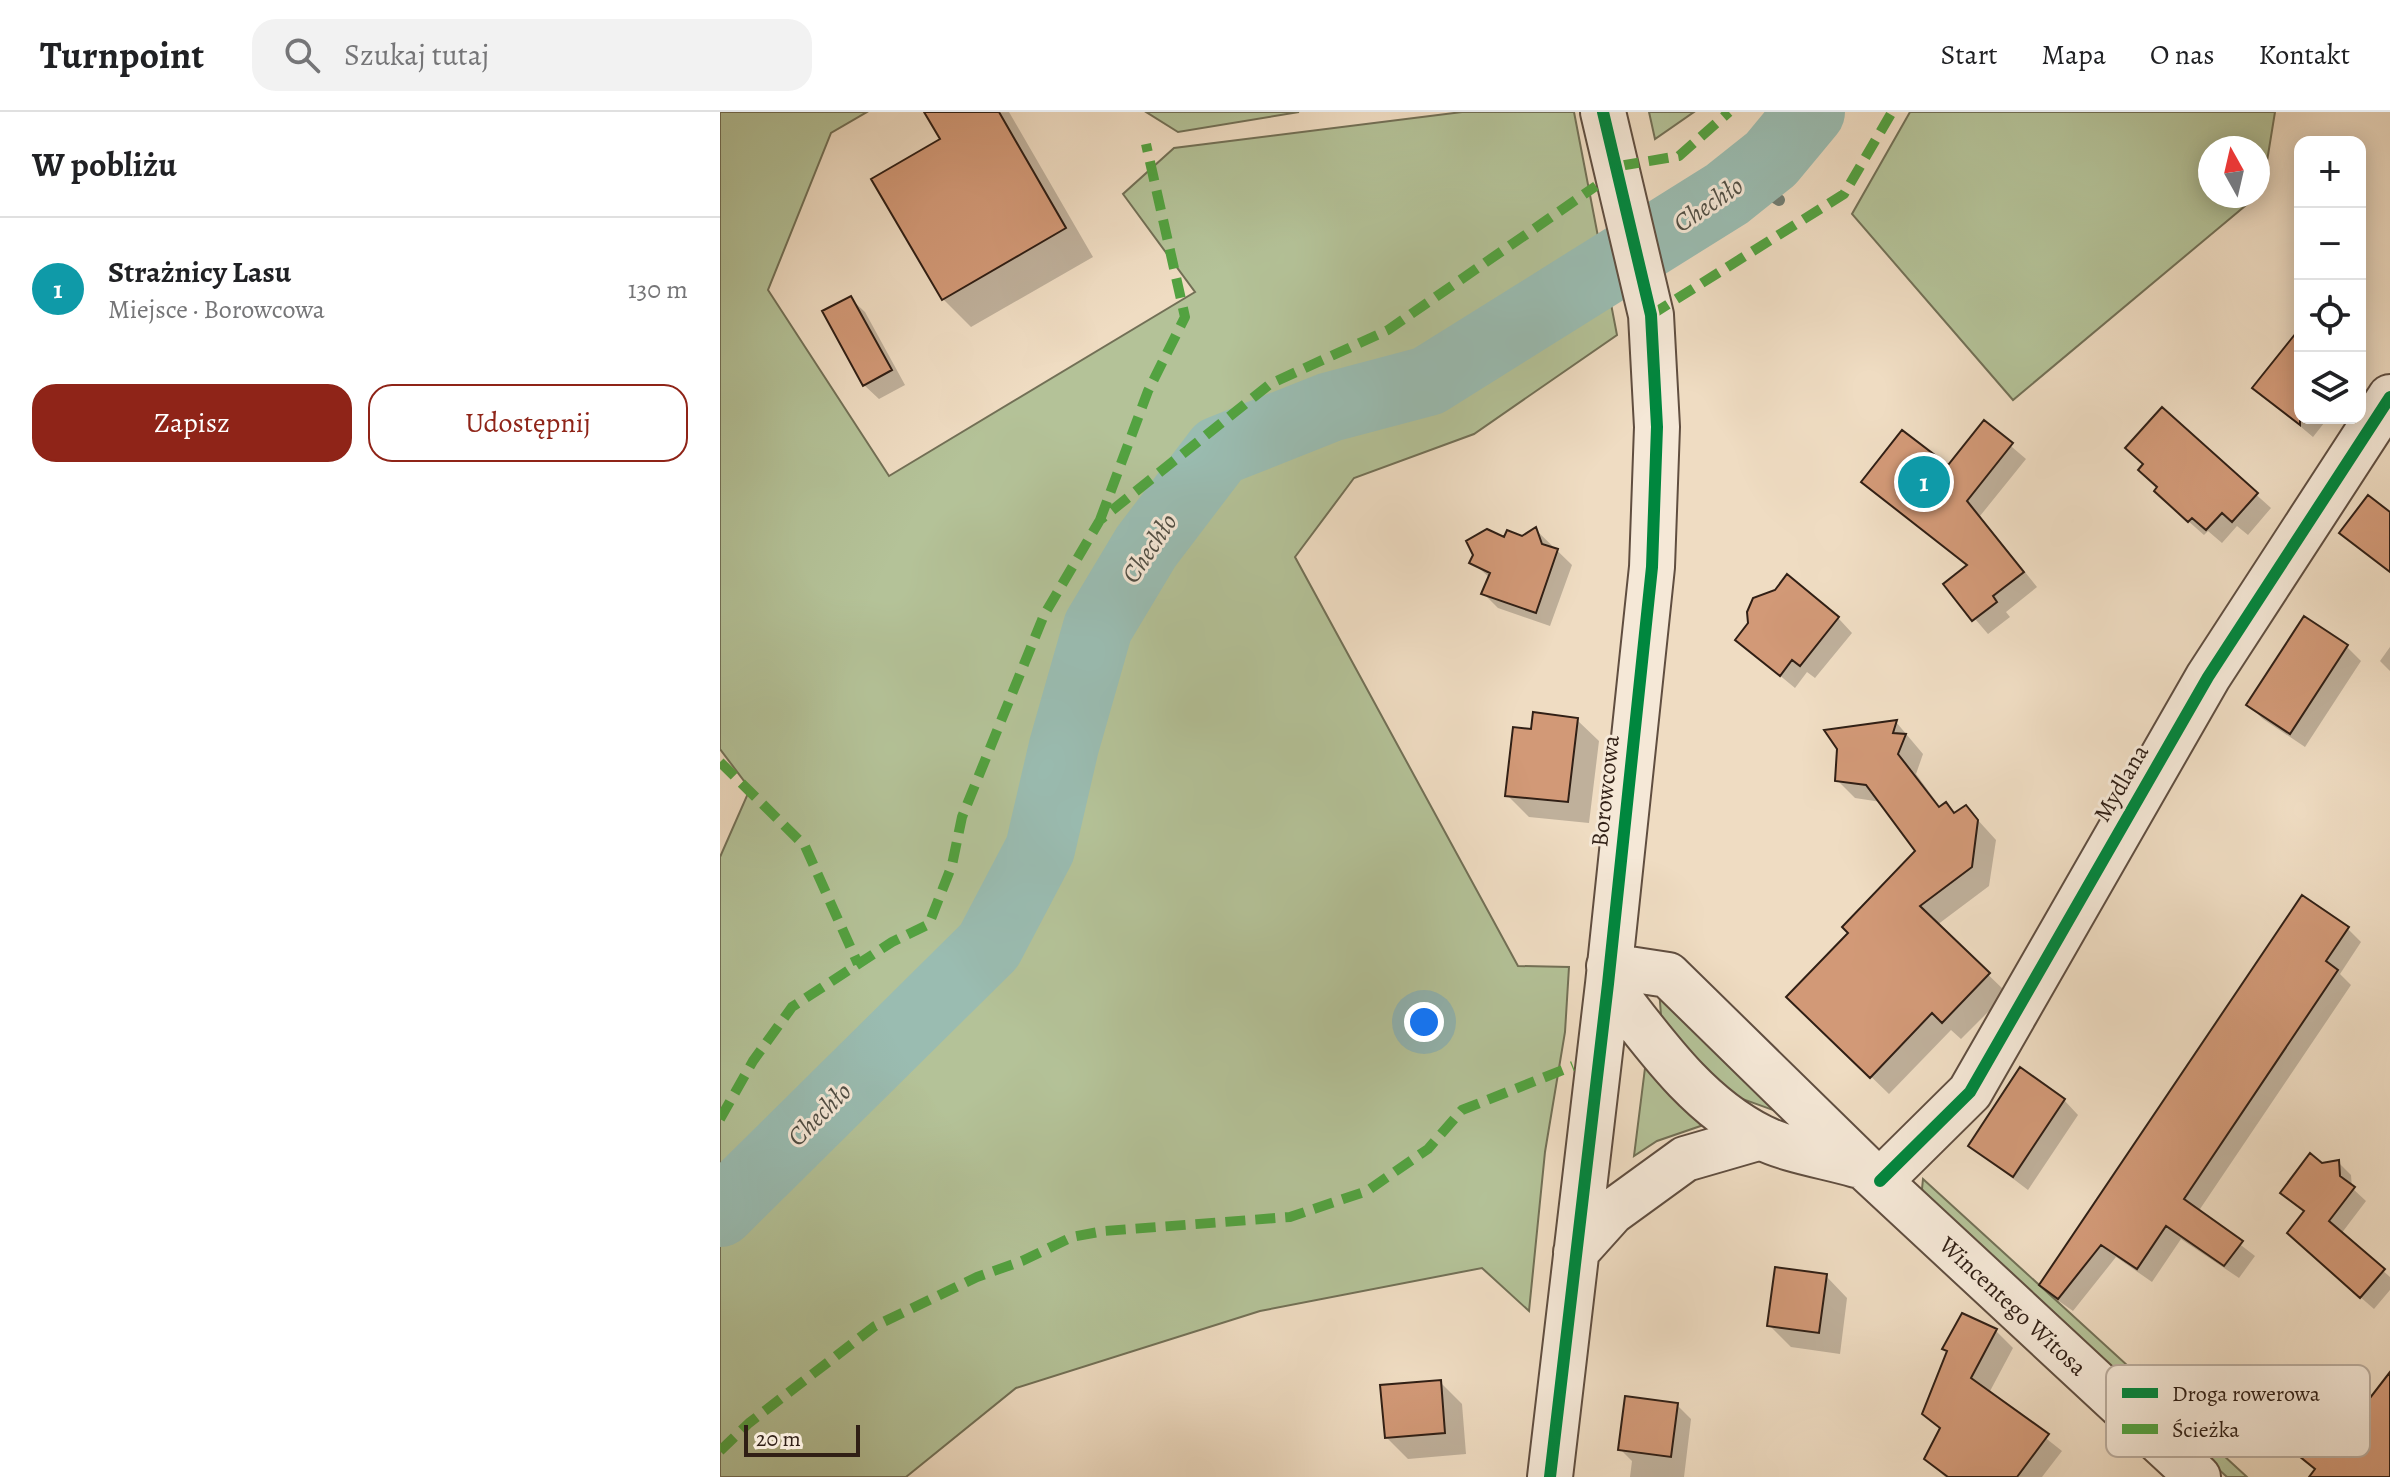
<!DOCTYPE html>
<html lang="pl">
<head>
<meta charset="utf-8">
<style>
	:root { --surface:#fff; --page:#f2f2f2; --text:#202124; --muted:#757577; --line:#e0e0e0; --accent:#8f2418 }
	body { margin:0; font-family:Alegreya,serif; background:var(--page); color:var(--text) }
	.controls { position:absolute; right:24px; top:24px; display:grid; overflow:hidden; border-radius:16px; box-shadow:0 4px 20px #0003 }
	.controls button { width:72px; height:72px; display:grid; place-items:center; padding:0; border:0; border-bottom:2px solid var(--line); background:var(--surface); color:var(--text); font:40px sans-serif }
	.compass { position:absolute; left:1478px; top:24px; width:72px; height:72px; border-radius:50%; background:var(--surface); box-shadow:0 4px 20px #0003; rotate:352deg }
	.scale { position:absolute; left:24px; bottom:20px; width:116px; box-sizing:border-box; padding-left:8px; border:4px solid #301f15; border-top:0; font-size:22px; line-height:28px; white-space:nowrap; color:#301f15; -webkit-text-stroke:6px #f5e8d7; paint-order:stroke }
	.you { position:absolute; left:704px; top:910px; width:28px; height:28px; margin:-20px; border:6px solid #fff; border-radius:50%; background:#1a73e8; box-shadow:0 0 0 12px #1a73e833 }
	.badge { display:grid; place-items:center; width:52px; height:52px; border-radius:50%; background:var(--accent); color:#fff; font-size:26px; font-weight:700 }
	.pin { position:absolute; translate:-50% -50%; border:4px solid #fff; box-shadow:0 2px 8px #0006 }
	.list { margin:0; padding:0; list-style:none }
	h2 { display:flex; justify-content:space-between; align-items:center; height:104px; margin:0; padding:0 32px; font-size:34px }
	h2 small { font-size:26px; font-weight:400; color:var(--muted) }
	.list li { display:grid; grid-template-columns:52px 1fr auto; gap:24px; align-items:center; box-sizing:border-box; height:144px; padding:0 32px; border-top:2px solid var(--line) }
	.list b { display:block; font-size:30px; white-space:nowrap }
	.list p { margin:0; font-size:26px; white-space:nowrap; color:var(--muted) }
	.list em { font-size:26px; font-style:normal; color:var(--muted) }
	.actions { display:flex; gap:16px; padding:24px 32px }
	.actions a { flex:1; padding:18px 0; border:2px solid var(--accent); border-radius:24px; text-align:center; font-size:28px; color:var(--accent) }
	.actions .main { background:var(--accent); color:#fff }
	.icon { flex:none; width:44px; height:44px; fill:none; stroke:currentColor; stroke-width:2; stroke-linecap:round; stroke-linejoin:round }
	.map { position:relative; flex:none; width:1670px; height:1365px; overflow:hidden }
	header { display:flex; align-items:center; gap:48px; box-sizing:border-box; height:112px; padding:0 40px; background:var(--surface); border-bottom:2px solid var(--line) }
	header strong { font-size:38px }
	nav { display:flex; gap:44px; margin-inline-start:auto; font-size:28px }
	.search { width:560px; height:72px; background:var(--page); display:flex; align-items:center; gap:20px; box-sizing:border-box; padding:0 28px; border-radius:24px; color:var(--muted); font-size:30px }
	main { display:flex }
	aside { flex:1; background:var(--surface) }
	.map>svg:first-child { display:block }
</style>
</head>
<body>
<header>
<strong>Turnpoint</strong>
<div class="search"><svg class="icon" aria-label="search" viewBox="0 0 24 24"><circle cx="10" cy="10" r="6"/><path d="M15 15l6 6"/></svg>Szukaj tutaj</div>
<nav><a>Start</a><a>Mapa</a><a>O nas</a><a>Kontakt</a></nav>
</header>
<main>
<aside>
<h2>W pobliżu<small></small></h2>
<ul class="list">
<li><span class="badge" style="background:#0f9aa8">1</span><div><b>Strażnicy Lasu</b><p>Miejsce · Borowcowa</p></div><em>130 m</em></li>
</ul>
<div class="actions"><a class="main">Zapisz</a><a>Udostępnij</a></div>
</aside>
<div class="map">
<svg width="1670" height="1365" viewBox="0 0 1670 1365">
	<rect width="100%" height="100%" fill="#efdcc2"/>
	<filter id="stains"><feTurbulence type="fractalNoise" baseFrequency=".0025" numOctaves="4"/><feColorMatrix values="0 0 0 0 .2 0 0 0 0 .09 0 0 0 0 .02 0 0 0 .5 -.17"/></filter>
	<radialGradient id="worn" r=".72"><stop offset=".6" stop-color="#630" stop-opacity="0"/><stop offset="1" stop-color="#630" stop-opacity=".3"/></radialGradient>
	<!-- green -->
	<path fill="#b4c298" stroke="#727056" stroke-width="2" d="M 0,0 L 147,0 L 111,21 L 48,178 L 169,364 L 475,180 L 403,82 L 454,36 L 742,0 L 854,0 L 897,223 L 754,322 L 634,366 L 575,445 L 798,854 L 849,855 L 845,920 L 825,1040 L 809,1199 L 762,1156 L 540,1199 L 296,1276 L 186,1365 L 0,1365 L 0,745 L 30,677 L 0,637 Z
		M 426,0 L 579,0 L 458,20 Z
		M 929,0 L 974,0 L 935,27 Z
		M 1190,0 L 1555,0 L 1542,80 L 1538,84 L 1538,36 L 1490,36 L 1490,84 L 1537,84 L 1293,288 L 1132,102 Z
		M 939,877 L 1067,1003 L 1014,984 L 951,926 L 941,903 Z
		M 927,940 L 998,1008 L 937,1029 L 914,1044 Z
		M 1203,1067 L 1442,1285 L 1438,1290 L 1427,1291 L 1209,1090 L 1202,1077 Z
		M 1453,1297 L 1527,1365 L 1507,1365 L 1450,1313 Z"/>
	<!-- shadow -->
	<path fill="#0003" d="M 207,0 L 289,0 L 373,145 L 251,215 L 223,187 L 223,28 Z
		M 130,186 L 145,200 L 185,273 L 159,287 L 144,273 Z
		M 1580,238 L 1580,306 L 1608,306 L 1593,325 L 1535,276 Z
		M 1442,298 L 1551,396 L 1528,423 L 1517,414 L 1502,431 L 1488,419 L 1484,423 L 1450,393 L 1425,352 Z
		M 1264,311 L 1306,347 L 1260,404 L 1317,475 L 1286,500 L 1290,505 L 1268,522 L 1225,472 L 1248,455 L 1143,370 L 1228,356 Z
		M 816,418 L 852,453 L 830,514 L 778,496 L 764,482 L 770,466 L 752,450 L 785,427 L 803,426 Z
		M 1068,465 L 1108,495 L 1132,521 L 1095,566 L 1087,560 L 1075,576 L 1017,528 Z
		M 1627,535 L 1641,549 L 1585,635 L 1543,607 L 1528,593 Z
		M 1670,535 L 1670,559 L 1660,549 Z
		M 857,608 L 879,629 L 869,711 L 809,705 L 787,683 L 813,620 Z
		M 1176,610 L 1203,642 L 1196,662 L 1221,696 L 1226,692 L 1236,702 L 1246,695 L 1276,728 L 1269,774 L 1217,813 L 1287,881 L 1241,927 L 1231,918 L 1169,982 L 1069,885 L 1131,821 L 1198,739 L 1161,690 L 1135,686 L 1117,668 Z
		M 1627,816 L 1641,830 L 1620,862 L 1631,873 L 1478,1100 L 1535,1144 L 1519,1166 L 1461,1127 L 1432,1170 L 1396,1145 L 1353,1199 L 1336,1187 L 1322,1173 Z
		M 1344,988 L 1358,1003 L 1308,1078 L 1250,1034 Z
		M 1618,1050 L 1631,1063 L 1632,1076 L 1646,1089 L 1621,1122 L 1670,1165 L 1670,1178 L 1654,1197 L 1582,1134 L 1585,1101 L 1562,1080 L 1602,1053 Z
		M 1106,1164 L 1127,1186 L 1120,1242 L 1071,1235 L 1050,1214 Z
		M 1276,1219 L 1293,1236 L 1269,1281 L 1342,1339 L 1322,1365 L 1225,1365 L 1206,1346 L 1221,1318 L 1204,1302 L 1229,1241 L 1224,1236 Z
		M 720,1270 L 742,1292 L 746,1342 L 688,1347 L 667,1326 Z
		M 957,1293 L 971,1307 L 964,1365 L 910,1365 L 912,1349 L 900,1337 Z"/>
	<g fill="none" stroke-linecap="round" stroke-linejoin="round">
		<!-- stream -->
		<path stroke="#707d73" stroke-width="12" d="M 1026,67 L 1059,88"/>
		<!-- river -->
		<path stroke="#9abcb1" stroke-width="70" d="M 0,1100 L 269,834 L 320,737 L 344,634 L 378,515 L 426,435 L 499,339 L 610,295 L 708,269 L 1007,82 L 1051,47 L 1090,0"/>
	</g>
	<!-- building -->
	<path fill="#d29977" stroke="#301f15" stroke-width="2" d="M 204,0 L 279,0 L 346,116 L 222,188 L 151,67 L 220,27 Z
		M 131,184 L 172,258 L 143,274 L 102,199 Z
		M 1580,216 L 1580,313 L 1532,276 Z
		M 1442,295 L 1538,381 L 1512,410 L 1502,401 L 1486,418 L 1472,406 L 1468,410 L 1434,379 L 1437,375 L 1418,358 L 1423,352 L 1405,336 Z
		M 1264,308 L 1293,331 L 1247,389 L 1304,460 L 1273,484 L 1277,490 L 1252,509 L 1223,472 L 1247,453 L 1141,370 L 1182,318 L 1228,353 Z
		M 1648,383 L 1670,400 L 1670,460 L 1619,421 Z
		M 816,415 L 822,432 L 838,437 L 816,501 L 761,482 L 770,461 L 749,451 L 753,443 L 746,429 L 767,417 L 784,425 L 787,418 L 802,424 Z
		M 1067,462 L 1119,505 L 1080,554 L 1072,548 L 1060,564 L 1015,528 L 1028,511 L 1027,500 L 1033,486 L 1055,478 Z
		M 1584,504 L 1628,533 L 1570,622 L 1526,593 Z
		M 813,600 L 858,606 L 848,690 L 785,684 L 793,615 L 811,617 Z
		M 1177,608 L 1173,621 L 1186,622 L 1178,642 L 1219,695 L 1226,690 L 1234,701 L 1246,693 L 1258,708 L 1252,755 L 1200,794 L 1270,861 L 1222,911 L 1212,901 L 1150,966 L 1066,885 L 1128,821 L 1122,815 L 1195,739 L 1146,673 L 1115,669 L 1117,637 L 1104,618 Z
		M 1582,783 L 1629,815 L 1606,849 L 1618,858 L 1464,1087 L 1523,1129 L 1504,1154 L 1446,1114 L 1417,1157 L 1381,1133 L 1338,1187 L 1319,1173 Z
		M 1300,955 L 1345,987 L 1293,1065 L 1248,1034 Z
		M 1590,1041 L 1602,1051 L 1619,1048 L 1620,1064 L 1635,1075 L 1609,1109 L 1665,1157 L 1640,1186 L 1567,1121 L 1584,1099 L 1560,1081 Z
		M 1055,1155 L 1107,1162 L 1099,1221 L 1047,1214 Z
		M 1242,1201 L 1277,1217 L 1251,1266 L 1329,1322 L 1297,1365 L 1228,1365 L 1204,1347 L 1220,1316 L 1202,1302 L 1227,1239 L 1222,1237 Z
		M 1670,1260 L 1670,1365 L 1589,1365 L 1595,1357 L 1579,1344 L 1601,1316 L 1616,1330 Z
		M 721,1268 L 725,1321 L 665,1326 L 660,1273 Z
		M 905,1284 L 958,1291 L 951,1345 L 898,1338 Z"/>
	<g fill="none" stroke-linecap="round" stroke-linejoin="round">
		<!-- minor casing -->
		<g stroke="#604e40" stroke-width="48">
			<path id="minor" d="M 889,854 L 948,863 L 1144,1055 L 1478,1365
				M 888,872 C 932,928 975,992 1041,1025 C 1069,1039 1106,1044 1136,1053
				M 1160,1069 L 1250,980 L 1488,565 L 1670,285
				M 856,1140 L 892,1100 L 965,1047 L 1041,1025
				M 830,1365 L 888,872 L 932,455 L 937,315 L 931,203 L 883,0"/>
		</g>
		<!-- minor -->
		<use href="#minor" stroke="#f5e8d7" stroke-width="44"/>
		<!-- quiet -->
		<path stroke="#52a240" stroke-width="10" stroke-dasharray="20 10" stroke-linecap="butt" d="M 899,54 L 959,44 L 1009,0
			M 931,203 L 1124,82 L 1172,0
			M 380,408 L 428,279 L 465,205 L 426,32
			M 0,650 L 85,734 L 138,852
			M 0,1007 L 33,949 L 72,895 L 172,830 L 209,812 L 232,753 L 242,705 L 324,503 L 380,408 L 550,272 L 668,218 L 876,74
			M 0,1339 L 29,1311 L 155,1214 L 257,1165 L 302,1149 L 352,1125 L 384,1119 L 570,1105 L 647,1079 L 708,1037 L 742,998 L 853,954"/>
		<!-- cycleway casing -->
		<g stroke="#f5e8d7" stroke-width="17">
			<path id="cycleway" d="M 1160,1069 L 1250,980 L 1488,565 L 1670,285
				M 830,1365 L 888,872 L 932,455 L 937,315 L 931,203 L 883,0"/>
		</g>
		<!-- cycleway -->
		<use href="#cycleway" stroke="#00873e" stroke-width="12"/>
	</g>
	<g text-anchor="middle" stroke-width="6" stroke-linejoin="round" paint-order="stroke">
		<!-- street labels -->
		<g font-size="24" fill="#301f15" stroke="#f5e8d7">
			<text transform="translate(1401 671) rotate(-60)" y="8">Mydlana</text>
			<text transform="translate(885 679) rotate(-84)" y="8">Borowcowa</text>
			<text transform="translate(1293 1194) rotate(43)" y="8">Wincentego Witosa</text>
		</g>
		<!-- water labels -->
		<g font-size="26" font-style="italic" fill="#504e44" stroke="#f5e8d7">
			<text transform="translate(988 92) rotate(-34)" y="9">Chechło</text>
			<text transform="translate(429 436) rotate(-56)" y="9">Chechło</text>
			<text transform="translate(99 1002) rotate(-45)" y="9">Chechło</text>
		</g>
	</g>
	<!-- legend -->
	<rect x="1386" y="1253" width="264" height="92" rx="12" fill="#f5e8d7" stroke="#baac9d" stroke-width="2"/>
	<rect x="1402" y="1276" width="36" height="10" fill="#00873e"/>
	<rect x="1402" y="1312" width="36" height="10" fill="#52a240"/>
	<g font-size="22" fill="#301f15">
		<text x="1452" y="1289">Droga rowerowa</text>
		<text x="1452" y="1325">Ścieżka</text>
	</g>
	<rect width="100%" height="100%" filter="url(#stains)"/>
	<rect width="100%" height="100%" fill="url(#worn)"/>
</svg>
<div class="controls">
<button>+</button>
<button>−</button>
<button><svg class="icon" aria-label="locate" viewBox="0 0 24 24"><circle cx="12" cy="12" r="6"/><path d="M12 2v4M12 18v4M2 12h4M18 12h4"/></svg></button>
<button><svg class="icon" aria-label="layers" viewBox="0 0 24 24"><path d="M12 4l9 5-9 5-9-5zM3 14l9 5 9-5"/></svg></button>
</div>
<svg class="compass" viewBox="-18 -18 36 36"><path d="M0-13l5 13h-10z" fill="#e53935"/><path d="M0 13l5-13h-10z" fill="#757577"/></svg>
<div class="scale">20 m</div>
<div class="you"></div>
<div class="pin badge" style="left:1204px;top:370px;background:#0f9aa8">1</div>
</div>
</main>
</body>
</html>
